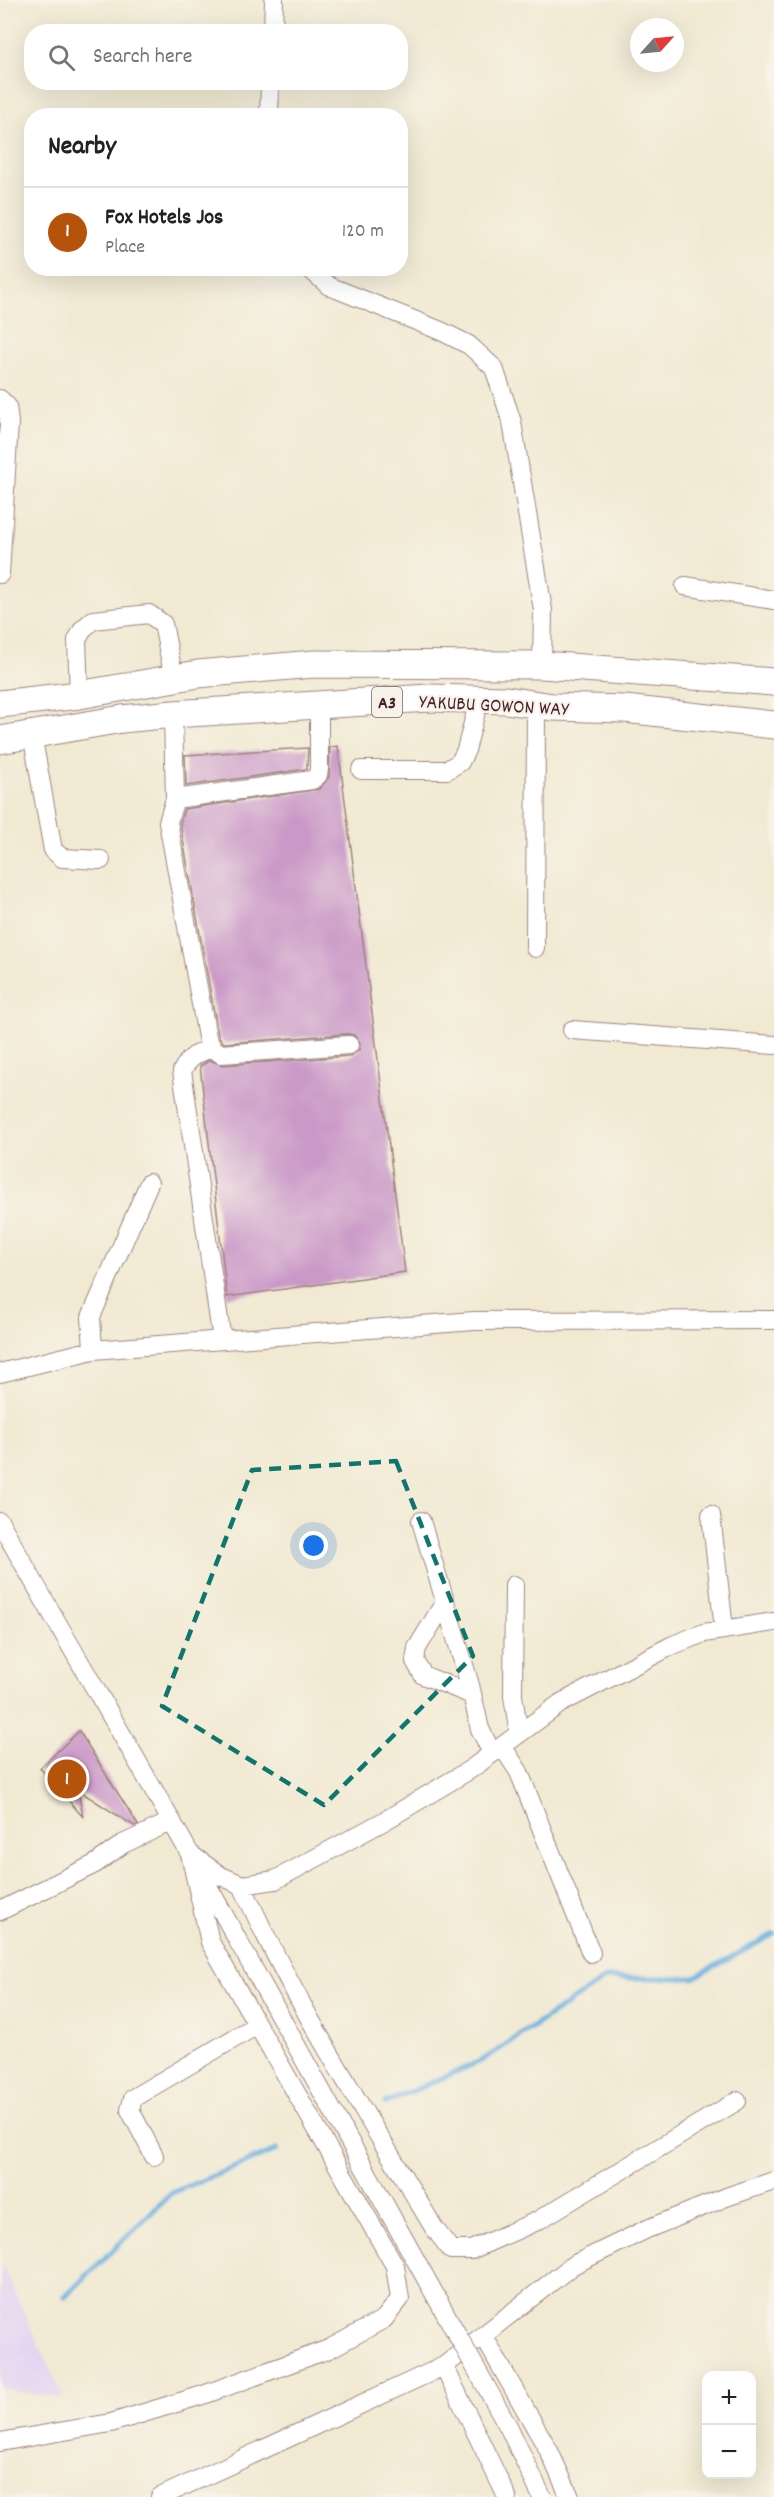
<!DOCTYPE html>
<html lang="en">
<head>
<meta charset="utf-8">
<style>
	:root { --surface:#fff; --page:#f2f2f2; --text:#222; --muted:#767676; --line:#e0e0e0; --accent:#b45309 }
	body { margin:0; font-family:Dekko,sans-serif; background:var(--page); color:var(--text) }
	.controls { position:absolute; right:18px; bottom:18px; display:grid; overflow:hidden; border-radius:12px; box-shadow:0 6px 24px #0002 }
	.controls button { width:54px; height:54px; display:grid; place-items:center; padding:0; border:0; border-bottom:2px solid var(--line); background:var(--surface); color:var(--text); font:30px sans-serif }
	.compass { position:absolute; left:630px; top:18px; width:54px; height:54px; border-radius:50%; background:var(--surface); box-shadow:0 6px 24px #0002; rotate:63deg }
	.you { position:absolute; left:314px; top:1546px; width:21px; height:21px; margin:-15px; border:4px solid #fff; border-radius:50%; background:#1a73e8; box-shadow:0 0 0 9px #1a73e833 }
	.badge { display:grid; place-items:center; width:39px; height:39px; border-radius:50%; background:var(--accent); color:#fff; font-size:20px; font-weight:700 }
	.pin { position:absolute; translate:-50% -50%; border:3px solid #fff; box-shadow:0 2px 6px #0006 }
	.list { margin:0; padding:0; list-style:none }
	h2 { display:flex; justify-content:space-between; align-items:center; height:78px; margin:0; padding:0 24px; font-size:26px }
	h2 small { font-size:20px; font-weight:400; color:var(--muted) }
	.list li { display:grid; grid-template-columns:39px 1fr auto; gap:18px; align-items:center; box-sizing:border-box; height:90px; padding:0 24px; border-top:2px solid var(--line) }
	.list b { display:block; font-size:22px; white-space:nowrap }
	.list p { margin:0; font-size:20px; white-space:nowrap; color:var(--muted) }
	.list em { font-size:20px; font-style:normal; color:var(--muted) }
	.icon { flex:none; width:33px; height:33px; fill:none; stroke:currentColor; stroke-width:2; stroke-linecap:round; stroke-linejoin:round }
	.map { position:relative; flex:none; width:774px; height:2497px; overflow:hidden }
	.search { position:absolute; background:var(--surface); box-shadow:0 6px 24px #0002; left:24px; top:24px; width:384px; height:66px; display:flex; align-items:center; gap:15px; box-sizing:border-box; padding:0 21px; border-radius:24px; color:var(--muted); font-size:22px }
	.panel { position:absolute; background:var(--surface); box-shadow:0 6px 24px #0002; left:24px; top:108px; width:384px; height:168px; border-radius:24px }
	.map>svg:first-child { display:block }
</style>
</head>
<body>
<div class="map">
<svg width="774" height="2497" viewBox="0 0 774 2497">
	<rect width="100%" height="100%" fill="#f7f3e8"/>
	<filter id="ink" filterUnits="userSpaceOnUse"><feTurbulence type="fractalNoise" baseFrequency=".0167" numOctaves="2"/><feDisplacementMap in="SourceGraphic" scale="12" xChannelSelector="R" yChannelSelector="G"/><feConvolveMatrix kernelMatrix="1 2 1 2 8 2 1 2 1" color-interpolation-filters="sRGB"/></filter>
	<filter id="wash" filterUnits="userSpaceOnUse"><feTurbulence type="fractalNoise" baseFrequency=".008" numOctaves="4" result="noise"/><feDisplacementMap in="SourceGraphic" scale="24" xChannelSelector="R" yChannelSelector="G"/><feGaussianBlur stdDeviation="1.35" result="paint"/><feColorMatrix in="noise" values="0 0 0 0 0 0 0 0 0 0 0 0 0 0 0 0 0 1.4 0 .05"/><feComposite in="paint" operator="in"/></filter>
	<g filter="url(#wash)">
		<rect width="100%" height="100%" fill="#f1e9d2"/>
		<!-- built -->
		<path fill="#e3d3f2" d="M 0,2261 L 64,2399 L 0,2389 Z"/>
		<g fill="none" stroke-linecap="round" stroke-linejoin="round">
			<!-- stream -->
			<path stroke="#6ab1e1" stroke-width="5" d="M 385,2103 L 483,2060 L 606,1978 L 693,1978 L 774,1934
				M 65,2297 L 171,2193 L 277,2150"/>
		</g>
		<g id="blocks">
			<!-- building -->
			<path fill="#ca99c7" d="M 338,746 L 405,1272 L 227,1297 L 200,1066 L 210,1060 L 222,1065 L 350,1056 L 359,1050 L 360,1044 L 354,1035 L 348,1034 L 224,1043 L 221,1040 L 218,1034 L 180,823 L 184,809 L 319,789 L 329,777 L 330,747 Z
				M 308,748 L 307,769 L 186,786 L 185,755 Z
				M 79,1731 L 97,1760 L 138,1825 L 134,1826 L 78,1790 L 83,1817 L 40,1768 Z"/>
		</g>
	</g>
	<g filter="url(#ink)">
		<use href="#blocks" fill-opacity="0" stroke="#9e847e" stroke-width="1.5"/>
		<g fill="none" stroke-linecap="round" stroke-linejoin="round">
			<!-- minor casing -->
			<g stroke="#9e847e" stroke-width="20">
				<path id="minor" d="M 273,32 L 274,0
					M 269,116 L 270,82
					M 309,268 L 329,286 L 441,331 L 469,345 L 494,368 L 512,422 L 543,610 L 542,665
					M 0,399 L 7,406 L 9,422 L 0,574
					M 685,586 L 774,600
					M 79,695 L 77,640 L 83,629 L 93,620 L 149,614 L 163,624 L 174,678
					M 173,714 L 175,799 L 168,822 L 207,1037 L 212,1048 L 221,1054 L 349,1045
					M 32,734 L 53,850 L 62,858 L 101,860
					M 361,770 L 447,770 L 460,762 L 466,750 L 479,700
					M 175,799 L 312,780 L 318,775 L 319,769 L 319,706
					M 535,948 L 536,704
					M 572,1030 L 774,1045
					M 212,1048 C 197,1053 189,1057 182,1071 L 222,1340
					M 93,1350 L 91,1317 L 149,1183
					M 0,1373 L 93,1350 L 474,1321 L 774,1320
					M 711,1515 L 724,1629
					M 421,1521 L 470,1685 L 480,1729 L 492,1753
					M 0,1522 C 78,1662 161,1798 237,1939
					M 514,1585 L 513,1696 L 519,1734
					M 445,1602 L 417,1648 L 415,1661 L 423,1675 L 472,1695
					M 502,1746 L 519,1772 L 591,1953
					M 190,1854 L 221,1876 L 242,1885 L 275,1880 L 386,1820 L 471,1769 L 561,1703 L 673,1645 L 704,1633 L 774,1622
					M 242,1885 C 295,2005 368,2116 434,2228 L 451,2250 L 471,2250 L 537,2221 L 737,2101
					M 0,1911 L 95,1864 L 123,1844 L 172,1821
					M 154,2156 L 130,2110 L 133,2098 L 257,2025
					M 484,2337 L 549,2451 L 570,2497
					M 444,2366 L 507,2497
					M 0,2442 L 111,2423 L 206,2394 L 329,2349 L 384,2319 L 400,2299 L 395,2266 L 210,1942 L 190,1854
					M 160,2497 L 444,2366 L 573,2265 L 647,2229 L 729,2196 L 774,2181"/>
			</g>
			<!-- highway casing -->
			<g stroke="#9e847e" stroke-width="29">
				<path id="highway" d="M 0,704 L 79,695 L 198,674 L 314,664 L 542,665 L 774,682
					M 0,740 L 122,719 L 173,714 L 429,698 L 506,700 L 553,707 L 624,709 L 774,725"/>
			</g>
			<!-- minor -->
			<use href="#minor" stroke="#fff" stroke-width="18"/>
			<!-- highway -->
			<use href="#highway" stroke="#fff" stroke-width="27"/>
			<!-- minor-bridge casing -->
			<g stroke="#9e847e" stroke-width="20" stroke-linecap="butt">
				<path id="minor-bridge" d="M 237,1939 L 508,2426 L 542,2497"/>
			</g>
			<!-- minor-bridge -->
			<use href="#minor-bridge" stroke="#fff" stroke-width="18"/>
		</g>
	</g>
	<!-- marked area -->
	<path fill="none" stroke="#0f766e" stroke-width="4.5" stroke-dasharray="12 8" stroke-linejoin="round" d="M 396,1461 L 473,1656 L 324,1805 L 162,1706 L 252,1470 Z"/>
	<g text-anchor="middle" stroke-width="4.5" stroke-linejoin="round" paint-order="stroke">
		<!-- shield labels -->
		<rect fill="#f7f3e8" stroke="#7e5f64" stroke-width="1.5" x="372" y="687" width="30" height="30" rx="4.5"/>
		<g font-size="18" font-weight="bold" fill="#4a1f2b">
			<text x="387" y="708">A3</text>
		</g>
		<!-- street labels -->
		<g font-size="20" fill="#4a1f2b" stroke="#f7f3e8">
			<text transform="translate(494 704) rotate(3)" y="7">YAKUBU GOWON WAY</text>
		</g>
	</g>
</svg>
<div class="controls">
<button>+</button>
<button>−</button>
</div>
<svg class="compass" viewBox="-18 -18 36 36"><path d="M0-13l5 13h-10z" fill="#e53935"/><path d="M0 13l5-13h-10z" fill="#767676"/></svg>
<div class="you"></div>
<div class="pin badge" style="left:67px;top:1779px">1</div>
<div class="search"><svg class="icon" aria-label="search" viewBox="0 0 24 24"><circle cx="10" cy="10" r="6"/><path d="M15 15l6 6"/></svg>Search here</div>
<section class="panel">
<h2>Nearby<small></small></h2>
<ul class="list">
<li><span class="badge">1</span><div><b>Fox Hotels Jos</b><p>Place</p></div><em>120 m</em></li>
</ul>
</section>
</div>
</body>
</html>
